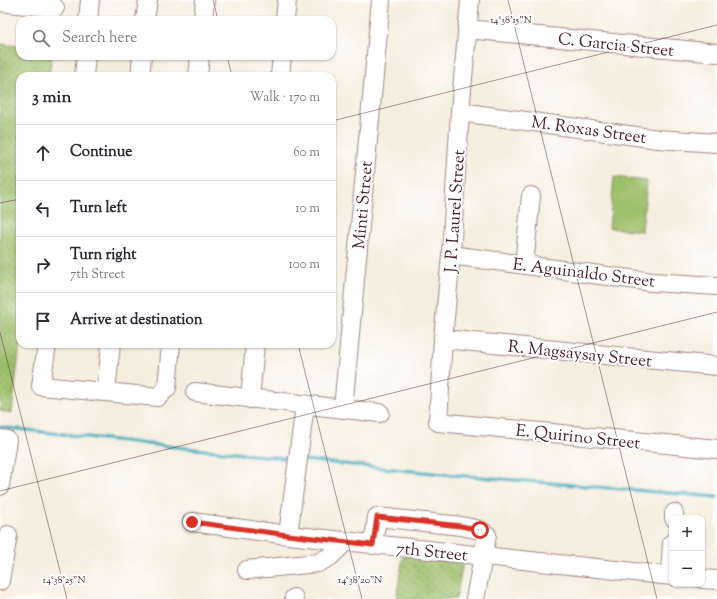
<!DOCTYPE html>
<html lang="en">
<head>
<meta charset="utf-8">
<style>
	:root { --surface:#fff; --page:#f7f7f7; --text:#2b2b33; --muted:#7c7c81; --line:#e1e1e2 }
	body { margin:0; font-family:"Sorts Mill Goudy",serif; background:var(--page); color:var(--text) }
	.controls { position:absolute; right:12px; bottom:12px; display:grid; overflow:hidden; border-radius:8px; box-shadow:0 1px 3px #0004 }
	.controls button { width:36px; height:36px; display:grid; place-items:center; padding:0; border:0; border-bottom:1px solid var(--line); background:var(--surface); color:var(--text); font:20px sans-serif }
	.stop { position:absolute; width:12px; height:12px; margin:-9px; border:3px solid #d93025; border-radius:50%; background:#fff }
	.stop.end { background:#d93025; border-color:#fff; box-shadow:0 1px 4px #0008 }
	.list { margin:0; padding:0; list-style:none }
	h2 { display:flex; justify-content:space-between; align-items:center; height:52px; margin:0; padding:0 16px; font-size:17px }
	h2 small { font-size:13px; font-weight:400; color:var(--muted) }
	.list li { display:grid; grid-template-columns:26px 1fr auto; gap:12px; align-items:center; box-sizing:border-box; height:56px; padding:0 16px; border-top:1px solid var(--line) }
	.list b { display:block; font-size:15px; white-space:nowrap }
	.list p { margin:0; font-size:13px; white-space:nowrap; color:var(--muted) }
	.list em { font-size:13px; font-style:normal; color:var(--muted) }
	.icon { flex:none; width:22px; height:22px; fill:none; stroke:currentColor; stroke-width:2; stroke-linecap:round; stroke-linejoin:round }
	.map { position:relative; flex:none; width:717px; height:599px; overflow:hidden }
	.search { position:absolute; background:var(--surface); box-shadow:0 1px 3px #0004; left:16px; top:16px; width:320px; height:44px; display:flex; align-items:center; gap:10px; box-sizing:border-box; padding:0 14px; border-radius:12px; color:var(--muted); font-size:15px }
	.panel { position:absolute; background:var(--surface); box-shadow:0 1px 3px #0004; left:16px; top:72px; width:320px; height:276px; border-radius:12px }
	.map>svg:first-child { display:block }
</style>
</head>
<body>
<div class="map">
<svg width="717" height="599" viewBox="0 0 717 599">
	<defs>
		<pattern id="grass-dots" width="8" height="8" patternUnits="userSpaceOnUse"><rect width="8" height="8" fill="#9cbf69"/><path d="M2 2h.1M6 6h.1" fill="none" stroke="#819b57" stroke-width="1.8" stroke-linecap="round"/></pattern>
	</defs>
	<rect width="100%" height="100%" fill="#fff"/>
	<filter id="ink" filterUnits="userSpaceOnUse"><feTurbulence type="fractalNoise" baseFrequency=".025" numOctaves="2"/><feDisplacementMap in="SourceGraphic" scale="8" xChannelSelector="R" yChannelSelector="G"/><feConvolveMatrix kernelMatrix="1 2 1 2 8 2 1 2 1" color-interpolation-filters="sRGB"/></filter>
	<filter id="wash" filterUnits="userSpaceOnUse"><feTurbulence type="fractalNoise" baseFrequency=".012" numOctaves="4" result="noise"/><feDisplacementMap in="SourceGraphic" scale="16" xChannelSelector="R" yChannelSelector="G"/><feGaussianBlur stdDeviation="0.9" result="paint"/><feColorMatrix in="noise" values="0 0 0 0 0 0 0 0 0 0 0 0 0 0 0 0 0 1.4 0 .05"/><feComposite in="paint" operator="in"/></filter>
	<g filter="url(#wash)">
		<rect width="100%" height="100%" fill="#f6eede"/>
		<!-- grass -->
		<path fill="url(#grass-dots)" stroke="#736f4a" d="M 0,44 L 20,46 L 20,56 L 52,56 L 49,76 L 20,76 L 20,344 L 12,413 L 0,411 Z
			M 403,556 L 463,563 L 456,599 L 396,599 Z"/>
		<!-- park -->
		<path fill="#9cbf69" stroke="#736f4a" d="M 614,177 L 647,181 L 642,231 L 609,228 Z"/>
		<g fill="none" stroke-linecap="round" stroke-linejoin="round">
			<!-- stream -->
			<path stroke="#3eacbc" stroke-width="3.5" d="M 0,427 L 175,447 L 293,459
				M 303,460 L 443,474 L 717,497"/>
		</g>
	</g>
	<g filter="url(#ink)">
		<g fill="none" stroke-linecap="round" stroke-linejoin="round">
			<!-- minor casing -->
			<g stroke="#a08684" stroke-width="20">
				<path id="minor" d="M 470,0 L 460,112 L 451,255 L 443,339 L 438,422 L 717,449
					M 0,2 L 55,8
					M 88,20 L 90,0
					M 145,20 L 148,0
					M 203,20 L 205,0
					M 285,20 L 287,0
					M 467,29 L 717,53
					M 84,76 L 86,56
					M 140,76 L 142,56
					M 198,76 L 200,56
					M 280,76 L 282,56
					M 460,112 L 658,139 L 717,143
					M 451,255 L 652,282 L 717,286
					M 524,265 L 531,196
					M 443,339 L 717,366
					M 47,344 L 41,386 L 158,397 L 167,388 L 171,344
					M 106,392 L 111,344
					M 195,392 L 380,413
					M 250,399 L 255,344
					M 343,409 L 381,0
					M 0,439 L 7,440 L 0,486
					M 674,518 L 674,513
					M 192,522 L 288,535 L 672,576
					M 288,535 L 305,405
					M 373,545 L 377,517 L 461,526 L 480,530 L 487,535 L 475,599
					M 247,570 L 318,563 L 331,556 L 346,541
					M 670,575 L 672,543
					M 702,579 L 717,580
					M 0,581 L 8,535
					M 294,599 L 294,598"/>
			</g>
			<!-- minor -->
			<use href="#minor" stroke="#fff" stroke-width="18"/>
		</g>
	</g>
	<g fill="none" stroke-linecap="round" stroke-linejoin="round" filter="url(#ink)">
		<!-- route -->
		<path stroke="#d93025" stroke-width="5" d="M 192,522 L 288,535 L 373,545 L 377,517 L 461,526 L 480,530"/>
	</g>
	<!-- ticks -->
	<path fill="none" stroke="#4a1f2b" stroke-width="1" stroke-opacity="0.45" d="M 213,0 L 218,20M 508,0 L 657,599M 227,56 L 232,76M 332,121 L 717,25M 0,203 L 20,199M 0,332 L 67,599M 298,344 L 362,599M 0,491 L 717,312"/>
	<g text-anchor="middle" stroke-width="4" stroke-linejoin="round" paint-order="stroke">
		<!-- street labels -->
		<g font-size="17" fill="#4a1f2b" stroke="#fff">
			<text transform="translate(616 44) rotate(6)" y="6">C. Garcia Street</text>
			<text transform="translate(589 129) rotate(8)" y="6">M. Roxas Street</text>
			<text transform="translate(362 205) rotate(-85)" y="6">Minti Street</text>
			<text transform="translate(454 211) rotate(-86)" y="6">J. P. Laurel Street</text>
			<text transform="translate(584 272) rotate(7)" y="6">E. Aguinaldo Street</text>
			<text transform="translate(580 353) rotate(6)" y="6">R. Magsaysay Street</text>
			<text transform="translate(578 436) rotate(6)" y="6">E. Quirino Street</text>
			<text transform="translate(432 551) rotate(6)" y="6">7th Street</text>
		</g>
	</g>
	<g font-size="10" text-anchor="middle" fill="#4a1f2b" stroke="#fff" stroke-width="4" stroke-linejoin="round" paint-order="stroke">
		<text x="511" y="23">14°38'15"N</text>
		<text x="64" y="583">14°38'25"N</text>
		<text x="360" y="583">14°38'20"N</text>
	</g>
</svg>
<div class="controls">
<button>+</button>
<button>−</button>
</div>
<div class="stop" style="left:480px;top:530px"></div>
<div class="stop end" style="left:192px;top:522px"></div>
<div class="search"><svg class="icon" aria-label="search" viewBox="0 0 24 24"><circle cx="10" cy="10" r="6"/><path d="M15 15l6 6"/></svg>Search here</div>
<section class="panel">
<h2>3 min<small>Walk · 170 m</small></h2>
<ul class="list">
<li><svg class="icon" aria-label="ahead" viewBox="0 0 24 24"><path d="M12 20V5M6 11l6-6 6 6"/></svg><div><b>Continue</b></div><em>60 m</em></li>
<li><svg class="icon" aria-label="left" viewBox="0 0 24 24"><path d="M17 20v-9H6M10 6l-5 5 5 5"/></svg><div><b>Turn left</b></div><em>10 m</em></li>
<li><svg class="icon" aria-label="right" viewBox="0 0 24 24"><path d="M7 20v-9h11M14 6l5 5-5 5"/></svg><div><b>Turn right</b><p>7th Street</p></div><em>100 m</em></li>
<li><svg class="icon" aria-label="arrive" viewBox="0 0 24 24"><path d="M6 21V4h12l-3 4 3 4H6"/></svg><div><b>Arrive at destination</b></div></li>
</ul>
</section>
</div>
</body>
</html>
